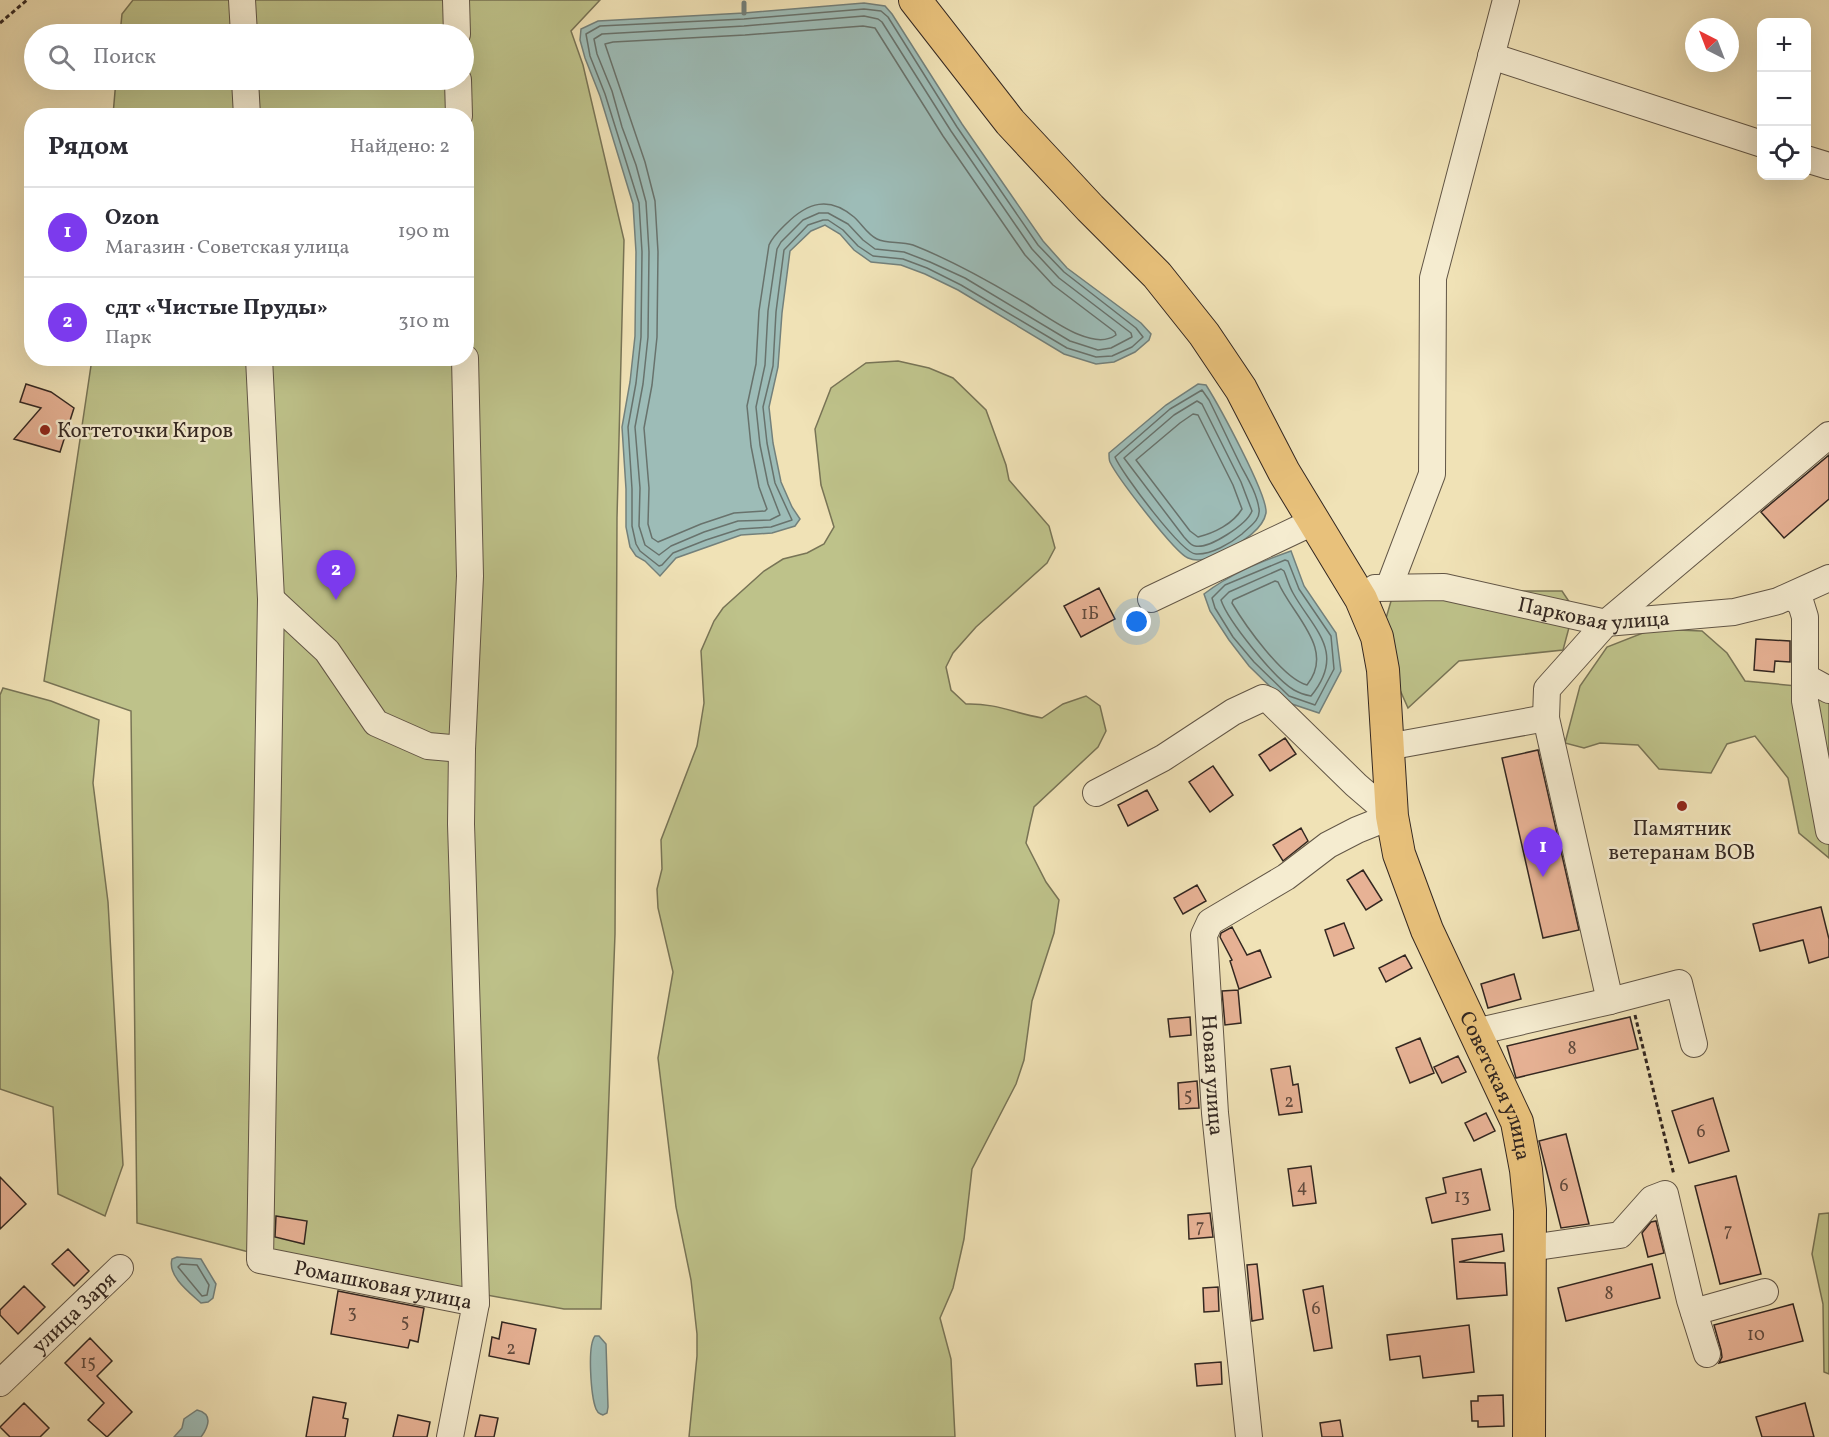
<!DOCTYPE html>
<html lang="ru">
<head>
<meta charset="utf-8">
<style>
	:root { --surface:#fff; --page:#f2f2f3; --text:#2b2b33; --muted:#7c7c81; --line:#e1e1e2; --accent:#7c3aed }
	body { margin:0; font-family:Vollkorn,serif; background:var(--page); color:var(--text) }
	.controls { position:absolute; right:18px; top:18px; display:grid; overflow:hidden; border-radius:12px; box-shadow:0 6px 24px #0002 }
	.controls button { width:54px; height:54px; display:grid; place-items:center; padding:0; border:0; border-bottom:2px solid var(--line); background:var(--surface); color:var(--text); font:30px sans-serif }
	.compass { position:absolute; left:1685px; top:18px; width:54px; height:54px; border-radius:50%; background:var(--surface); box-shadow:0 6px 24px #0002; rotate:318deg }
	.you { position:absolute; left:1137px; top:622px; width:21px; height:21px; margin:-15px; border:4px solid #fff; border-radius:50%; background:#1a73e8; box-shadow:0 0 0 9px #1a73e833 }
	.badge { display:grid; place-items:center; width:39px; height:39px; border-radius:50%; background:var(--accent); color:#fff; font-size:20px; font-weight:700 }
	.pin { position:absolute; translate:-50% -50px; filter:drop-shadow(0 2px 3px #0008) }
	.pin::after { content:''; position:absolute; top:32px; width:21px; height:18px; background:inherit; clip-path:polygon(0 0,100% 0,50% 100%) }
	.list { margin:0; padding:0; list-style:none }
	h2 { display:flex; justify-content:space-between; align-items:center; height:78px; margin:0; padding:0 24px; font-size:26px }
	h2 small { font-size:20px; font-weight:400; color:var(--muted) }
	.list li { display:grid; grid-template-columns:39px 1fr auto; gap:18px; align-items:center; box-sizing:border-box; height:90px; padding:0 24px; border-top:2px solid var(--line) }
	.list b { display:block; font-size:22px; white-space:nowrap }
	.list p { margin:0; font-size:20px; white-space:nowrap; color:var(--muted) }
	.list em { font-size:20px; font-style:normal; color:var(--muted) }
	.icon { flex:none; width:33px; height:33px; fill:none; stroke:currentColor; stroke-width:2; stroke-linecap:round; stroke-linejoin:round }
	.map { position:relative; flex:none; width:1829px; height:1437px; overflow:hidden }
	.search { position:absolute; background:var(--surface); box-shadow:0 6px 24px #0002; left:24px; top:24px; width:450px; height:66px; display:flex; align-items:center; gap:15px; box-sizing:border-box; padding:0 21px; border-radius:33px; color:var(--muted); font-size:22px }
	.panel { position:absolute; background:var(--surface); box-shadow:0 6px 24px #0002; left:24px; top:108px; width:450px; height:258px; border-radius:24px }
	.map>svg:first-child { display:block }
</style>
</head>
<body>
<div class="map">
<svg width="1829" height="1437" viewBox="0 0 1829 1437">
	<rect width="100%" height="100%" fill="#f0e2b6"/>
	<filter id="stains"><feTurbulence type="fractalNoise" baseFrequency=".00333" numOctaves="4"/><feColorMatrix values="0 0 0 0 .2 0 0 0 0 .09 0 0 0 0 .02 0 0 0 .5 -.17"/></filter>
	<radialGradient id="worn" r=".72"><stop offset=".6" stop-color="#630" stop-opacity="0"/><stop offset="1" stop-color="#630" stop-opacity=".3"/></radialGradient>
	<!-- green -->
	<path fill="#bec28a" stroke="#787456" stroke-width="1.5" d="M 133,0 L 600,0 L 571,31 L 583,65 L 624,240 L 617,518 L 615,934 L 601,1309 L 564,1309 L 245,1251 L 137,1223 L 131,711 L 44,681 L 92,359 L 466,358 L 466,116 L 113,115 L 116,80 L 464,80 L 464,34 L 120,34 L 122,14 Z
		M 898,361 L 929,368 L 953,378 L 986,410 L 1006,465 L 1009,480 L 1049,526 L 1055,548 L 1047,563 L 976,627 L 953,653 L 946,667 L 951,690 L 966,704 C 996,703 1013,713 1042,718 L 1063,704 L 1086,696 L 1100,706 L 1106,731 L 1098,747 L 1034,807 L 1030,824 L 1026,843 L 1046,882 L 1059,900 L 1054,933 L 1032,1001 L 1024,1060 L 1016,1084 L 972,1169 L 964,1239 L 953,1288 L 940,1318 L 951,1359 L 955,1437 L 689,1437 L 697,1356 L 697,1334 L 691,1280 L 676,1207 L 658,1058 L 673,972 L 658,908 L 657,889 L 662,869 L 661,840 L 697,746 L 704,703 L 701,651 L 714,621 L 723,608 L 764,571 L 783,559 L 807,553 L 824,544 L 834,527 L 821,485 L 815,429 L 831,388 L 866,363 Z
		M 1394,591 L 1562,591 L 1574,609 L 1563,650 L 1459,661 L 1408,708 L 1392,672 L 1384,625 Z
		M 1653,629 L 1702,631 L 1727,653 L 1745,681 L 1829,689 L 1829,858 L 1799,833 L 1788,778 L 1755,736 L 1727,744 L 1711,773 L 1659,769 L 1638,745 L 1600,743 L 1584,748 L 1565,743 L 1580,686 L 1607,647 Z
		M 3,688 L 51,701 L 99,720 L 93,783 L 108,902 L 123,1165 L 105,1216 L 58,1194 L 53,1107 L 0,1089 L 0,695 Z
		M 1829,1213 L 1829,1374 L 1824,1372 L 1823,1304 L 1812,1254 L 1819,1214 Z"/>
	<!-- water -->
	<path fill="#9dbcb7" stroke="#73807b" stroke-width="1.5" d="M 864,3 L 885,6 L 892,14 L 962,124 L 1043,241 L 1067,268 L 1141,323 L 1151,334 L 1149,340 L 1135,352 L 1114,362 L 1096,364 L 1064,354 L 958,290 L 925,274 L 901,265 L 871,262 L 854,250 L 840,234 L 825,225 L 811,231 L 790,251 L 782,313 L 778,367 L 769,407 L 773,443 L 781,482 L 792,507 L 800,519 L 795,526 L 772,533 L 741,535 L 676,558 L 660,576 L 645,561 L 636,556 L 630,547 L 626,527 L 626,489 L 622,427 L 630,382 L 635,336 L 636,252 L 633,204 L 600,96 L 585,58 L 580,40 L 581,29 L 598,21 L 744,13 Z
		M 1198,384 L 1206,385 C 1218,404 1268,495 1266,513 C 1263,529 1243,541 1231,548 C 1219,555 1202,564 1188,558 C 1175,553 1117,477 1110,462 C 1109,460 1109,456 1109,453 L 1166,405 Z
		M 1291,551 L 1304,586 L 1336,633 L 1341,671 L 1319,713 L 1286,702 L 1249,666 L 1229,640 L 1210,611 L 1204,594 C 1230,574 1260,562 1291,551 Z
		M 177,1257 L 201,1259 L 216,1284 L 213,1298 L 208,1302 L 201,1303 C 190,1293 167,1276 172,1259 Z
		M 595,1336 L 599,1336 L 606,1344 L 608,1407 L 607,1413 L 603,1415 C 599,1413 598,1414 596,1409 C 591,1396 587,1346 595,1336 Z
		M 197,1410 C 213,1414 209,1426 201,1437 L 174,1437 L 182,1428 L 184,1419 Z"/>
	<g fill="none" stroke-linecap="round" stroke-linejoin="round">
		<!-- shore -->
		<path stroke="#68726c" stroke-width="1.5" d="M 864,9 L 881,11 L 888,17 L 957,127 L 1038,245 L 1064,272 L 1136,328 L 1143,337 L 1132,347 L 1112,356 L 1096,357 L 1067,348 L 961,285 L 927,268 L 903,259 L 873,256 L 858,246 L 843,230 L 828,220 L 823,220 L 808,225 L 784,250 L 776,312 L 773,366 L 763,407 L 767,443 L 775,483 L 792,520 L 771,527 L 740,529 L 706,540 L 673,553 L 662,565 L 659,566 L 640,551 L 636,544 L 632,526 L 632,489 L 628,427 L 636,383 L 641,337 L 642,252 L 639,203 L 605,94 L 590,56 L 586,34 L 600,26 L 744,19 Z
			M 864,16 L 878,19 L 882,22 L 951,131 L 1032,249 L 1059,278 L 1131,333 L 1132,337 L 1111,348 L 1098,350 L 1070,341 L 965,278 L 930,262 L 904,252 L 875,249 L 863,240 L 848,224 L 828,213 L 819,213 L 803,220 L 781,242 L 777,249 L 768,311 L 765,365 L 756,407 L 760,445 L 768,484 L 780,515 L 770,520 L 738,521 L 704,532 L 671,546 L 659,555 L 645,545 L 639,526 L 640,488 L 635,427 L 643,384 L 648,337 L 649,252 L 646,202 L 636,165 L 622,127 L 612,91 L 597,54 L 594,39 L 602,34 L 744,26 Z
			M 863,26 L 875,28 L 943,136 L 1025,255 L 1053,285 L 1115,332 L 1116,335 C 1091,353 1045,314 1022,301 C 987,280 951,260 913,245 C 901,241 887,244 877,239 C 867,234 862,224 854,217 C 829,196 808,202 786,224 C 780,230 773,236 769,245 L 759,311 L 756,364 L 747,406 L 751,446 L 759,487 L 767,509 L 765,511 L 734,513 L 701,524 L 658,542 L 652,538 L 648,524 L 649,488 L 644,428 L 652,385 L 657,337 L 658,252 L 655,201 L 645,162 L 605,44 L 613,42 L 745,35 Z
			M 1202,390 L 1209,400 C 1220,422 1230,444 1241,466 C 1248,479 1257,494 1259,509 C 1261,520 1249,527 1242,534 C 1231,543 1211,555 1196,554 C 1182,554 1121,472 1115,457 L 1170,409 Z
			M 1197,401 L 1202,404 L 1241,482 L 1252,511 C 1247,524 1210,549 1195,546 C 1191,546 1187,540 1184,537 L 1124,458 L 1174,415 Z
			M 1193,414 L 1198,415 L 1233,485 L 1242,509 C 1233,524 1214,533 1198,537 L 1190,531 L 1136,460 L 1180,423 Z
			M 1285,560 L 1288,561 L 1299,589 L 1331,636 L 1334,669 L 1315,705 L 1289,696 L 1254,662 L 1233,637 L 1215,608 L 1212,598 L 1225,585 Z
			M 1281,569 L 1284,571 C 1287,578 1289,586 1293,593 C 1313,629 1347,652 1311,696 C 1306,695 1299,693 1294,690 C 1275,679 1228,621 1221,600 L 1229,592 Z
			M 1275,581 L 1278,582 C 1292,615 1336,649 1307,685 C 1283,679 1245,625 1232,603 L 1233,600 Z
			M 181,1264 L 197,1265 L 209,1285 L 207,1295 L 202,1296 L 178,1267 Z"/>
		<!-- stream -->
		<path stroke="#73807b" stroke-width="5" d="M 744,13 L 744,3"/>
	</g>
	<!-- building -->
	<path fill="#e7b295" stroke="#332721" stroke-width="1.5" d="M 26,384 L 51,392 L 74,408 L 60,452 L 14,439 L 41,408 L 20,402 Z
		M 1829,455 L 1829,499 L 1784,538 L 1761,512 Z
		M 1099,588 L 1115,619 L 1081,637 L 1064,606 Z
		M 1756,639 L 1790,641 L 1790,662 L 1775,661 L 1774,672 L 1754,670 Z
		M 1285,738 L 1296,754 L 1270,771 L 1259,755 Z
		M 1538,750 L 1579,930 L 1543,938 L 1502,758 Z
		M 1213,766 L 1233,795 L 1210,812 L 1189,782 Z
		M 1147,790 L 1158,810 L 1128,826 L 1118,805 Z
		M 1301,828 L 1308,841 L 1283,861 L 1273,845 Z
		M 1363,870 L 1382,900 L 1366,910 L 1347,880 Z
		M 1197,885 L 1206,901 L 1183,914 L 1174,898 Z
		M 1821,907 L 1829,939 L 1829,957 L 1809,963 L 1803,940 L 1760,951 L 1753,924 Z
		M 1344,923 L 1354,948 L 1334,956 L 1325,930 Z
		M 1232,927 L 1247,955 L 1260,950 L 1271,977 L 1239,989 L 1230,961 L 1232,960 L 1220,937 L 1221,933 Z
		M 1405,955 L 1412,968 L 1386,982 L 1379,968 Z
		M 1514,974 L 1521,999 L 1488,1008 L 1481,984 Z
		M 1238,990 L 1241,1023 L 1225,1025 L 1222,991 Z
		M 1190,1017 L 1191,1035 L 1170,1037 L 1168,1019 Z
		M 1630,1017 L 1638,1049 L 1516,1078 L 1507,1046 Z
		M 1420,1038 L 1434,1073 L 1410,1083 L 1396,1048 Z
		M 1458,1056 L 1466,1072 L 1442,1083 L 1434,1067 Z
		M 1290,1066 L 1293,1085 L 1298,1084 L 1302,1112 L 1279,1115 L 1271,1069 Z
		M 1197,1081 L 1199,1108 L 1179,1109 L 1178,1083 Z
		M 1713,1098 L 1729,1151 L 1689,1163 L 1672,1111 Z
		M 1486,1113 L 1495,1131 L 1474,1141 L 1465,1123 Z
		M 1566,1134 L 1589,1224 L 1561,1228 L 1539,1141 Z
		M 1311,1166 L 1316,1203 L 1293,1206 L 1288,1169 Z
		M 1481,1169 L 1490,1210 L 1432,1223 L 1426,1198 L 1446,1193 L 1443,1178 Z
		M 1736,1176 L 1761,1274 L 1720,1284 L 1695,1186 Z
		M 0,1177 L 26,1204 L 0,1229 Z
		M 1210,1213 L 1213,1237 L 1189,1239 L 1188,1215 Z
		M 276,1216 L 307,1221 L 304,1244 L 275,1237 Z
		M 1656,1221 L 1664,1253 L 1648,1257 L 1642,1233 L 1651,1222 Z
		M 1502,1234 L 1504,1251 L 1459,1262 L 1505,1263 L 1507,1295 L 1457,1299 L 1452,1239 Z
		M 68,1249 L 89,1271 L 74,1286 L 52,1264 Z
		M 1257,1264 L 1263,1319 L 1252,1321 L 1247,1265 Z
		M 1652,1264 L 1660,1298 L 1566,1321 L 1558,1288 Z
		M 24,1286 L 45,1307 L 18,1334 L 0,1315 L 0,1310 Z
		M 1323,1286 L 1332,1348 L 1314,1351 L 1303,1290 Z
		M 1218,1287 L 1219,1311 L 1204,1312 L 1203,1288 Z
		M 338,1291 L 424,1308 L 418,1342 L 410,1340 L 408,1348 L 331,1334 Z
		M 1793,1304 L 1803,1341 L 1719,1363 L 1722,1357 L 1721,1350 L 1714,1325 Z
		M 502,1322 L 536,1329 L 529,1364 L 489,1356 L 492,1337 L 499,1339 Z
		M 1469,1325 L 1474,1372 L 1423,1378 L 1420,1356 L 1390,1360 L 1387,1335 Z
		M 90,1338 L 112,1361 L 97,1376 L 132,1412 L 107,1437 L 88,1420 L 104,1403 L 65,1363 Z
		M 1221,1362 L 1222,1384 L 1197,1386 L 1195,1364 Z
		M 1503,1395 L 1504,1426 L 1478,1427 L 1478,1421 L 1472,1421 L 1471,1401 L 1478,1401 L 1478,1396 Z
		M 313,1397 L 346,1403 L 343,1418 L 348,1419 L 345,1437 L 306,1437 Z
		M 24,1403 L 49,1428 L 40,1437 L 10,1437 L 0,1427 Z
		M 1805,1403 L 1814,1437 L 1762,1437 L 1756,1417 Z
		M 398,1415 L 430,1422 L 427,1437 L 393,1437 Z
		M 480,1415 L 498,1418 L 494,1437 L 475,1437 Z
		M 1340,1420 L 1343,1437 L 1322,1437 L 1320,1423 Z"/>
	<g fill="none" stroke-linecap="round" stroke-linejoin="round">
		<!-- minor casing -->
		<g stroke="#625646" stroke-width="28">
			<g id="minor">
				<path d="M 242,0 L 244,34"/>
				<path d="M 456,0 L 457,34"/>
				<path d="M 1491,56 L 1762,144"/>
				<path d="M 245,80 L 247,116"/>
				<path d="M 458,80 L 459,116"/>
				<path d="M 1806,159 L 1829,166"/>
				<path id="s1" d="M 259,358 L 271,599 L 260,1260 L 476,1303 L 450,1437"/>
				<path d="M 465,358 L 470,576 L 462,749 L 461,824 L 476,1303"/>
				<path d="M 1389,587 L 1432,474 L 1433,278 L 1506,0"/>
				<path id="s2" d="M 1375,588 L 1444,587 L 1606,623 L 1734,612 L 1778,601 L 1829,578"/>
				<path d="M 1791,596 L 1801,604 L 1805,617 L 1805,701 L 1829,831"/>
				<path d="M 271,599 L 327,651 L 376,723 L 428,746 L 462,749"/>
				<path d="M 1151,599 L 1313,522"/>
				<path d="M 1805,677 L 1829,690"/>
				<path d="M 1387,747 L 1546,718"/>
				<path id="s3" d="M 1096,793 L 1163,758 L 1233,712 L 1263,698 L 1270,701 L 1356,785 L 1392,816 L 1357,830 L 1328,845 L 1286,877 L 1210,922 L 1204,935 L 1215,1113 L 1249,1437"/>
				<path d="M 1610,1001 L 1546,718 L 1547,689 L 1606,623 L 1829,435"/>
				<path d="M 1475,1032 L 1610,1001 L 1679,983 L 1694,1044"/>
				<path d="M 1530,1248 L 1620,1235 L 1652,1199 L 1665,1194 L 1690,1300 L 1707,1354"/>
				<path d="M 1694,1312 L 1765,1292"/>
				<path id="s4" d="M 0,1383 L 120,1268"/>
			</g>
		</g>
		<!-- major casing -->
		<g stroke="#332721" stroke-width="34">
			<g id="major">
				<path id="s5" d="M 915,0 L 1010,122 L 1090,208 L 1157,275 L 1204,334 L 1241,389 L 1284,472 L 1361,599 L 1377,637 L 1383,670 L 1392,816 L 1399,854 L 1427,930 L 1517,1122 L 1526,1170 L 1530,1210 L 1529,1437"/>
			</g>
		</g>
		<!-- path -->
		<path stroke="#332721" stroke-width="3" stroke-dasharray="4.5 3" stroke-linecap="butt" d="M 0,23 L 27,0
			M 1635,1015 L 1674,1175"/>
		<!-- minor -->
		<use href="#minor" stroke="#f5ecd0" stroke-width="26"/>
		<!-- major -->
		<use href="#major" stroke="#e8c17b" stroke-width="32"/>
	</g>
	<!-- markers -->
	<g fill="#8f2418" stroke="#f5ecd0" stroke-width="2">
		<circle cx="45" cy="430" r="6"/>
		<circle cx="1682" cy="806" r="6"/>
	</g>
	<g text-anchor="middle" stroke-width="5" stroke-linejoin="round" paint-order="stroke">
		<!-- number labels -->
		<g font-size="18" fill="#604a3e">
			<text x="1090" y="619">1Б</text>
			<text x="1572" y="1054">8</text>
			<text x="1188" y="1101">5</text>
			<text x="1289" y="1107">2</text>
			<text x="1701" y="1137">6</text>
			<text x="1564" y="1191">6</text>
			<text x="1302" y="1192">4</text>
			<text x="1462" y="1202">13</text>
			<text x="1200" y="1232">7</text>
			<text x="1728" y="1236">7</text>
			<text x="1609" y="1299">8</text>
			<text x="1316" y="1314">6</text>
			<text x="352" y="1318">3</text>
			<text x="405" y="1327">5</text>
			<text x="1756" y="1340">10</text>
			<text x="511" y="1354">2</text>
			<text x="88" y="1368">15</text>
		</g>
		<!-- poi labels -->
		<g font-size="21" fill="#332721" stroke="#f5ecd0" text-anchor="start">
			<text x="57" y="437">Когтеточки Киров</text>
			<text x="1682" y="835" text-anchor="middle">Памятник<tspan x="1682" dy="24">ветеранам ВОВ</tspan></text>
		</g>
		<!-- street labels -->
		<g font-size="21" fill="#332721" stroke="#f5ecd0">
			<text dy="7" stroke="none"><textPath href="#s2" startOffset="222">Парковая улица</textPath></text>
			<text dy="7" stroke="none"><textPath href="#s3" startOffset="734">Новая улица</textPath></text>
			<text dy="7" stroke="none"><textPath href="#s5" startOffset="1262">Советская улица</textPath></text>
			<text dy="7" stroke="none"><textPath href="#s1" startOffset="1028">Ромашковая улица</textPath></text>
			<text dy="7" stroke="none"><textPath href="#s4" startOffset="102">улица Заря</textPath></text>
		</g>
	</g>
	<rect width="100%" height="100%" filter="url(#stains)"/>
	<rect width="100%" height="100%" fill="url(#worn)"/>
</svg>
<div class="controls">
<button>+</button>
<button>−</button>
<button><svg class="icon" aria-label="locate" viewBox="0 0 24 24"><circle cx="12" cy="12" r="6"/><path d="M12 2v4M12 18v4M2 12h4M18 12h4"/></svg></button>
</div>
<svg class="compass" viewBox="-18 -18 36 36"><path d="M0-13l5 13h-10z" fill="#e53935"/><path d="M0 13l5-13h-10z" fill="#7c7c81"/></svg>
<div class="you"></div>
<div class="pin badge" style="left:1543px;top:877px">1</div>
<div class="pin badge" style="left:336px;top:600px">2</div>
<div class="search"><svg class="icon" aria-label="search" viewBox="0 0 24 24"><circle cx="10" cy="10" r="6"/><path d="M15 15l6 6"/></svg>Поиск</div>
<section class="panel">
<h2>Рядом<small>Найдено: 2</small></h2>
<ul class="list">
<li><span class="badge">1</span><div><b>Ozon</b><p>Магазин · Советская улица</p></div><em>190 m</em></li>
<li><span class="badge">2</span><div><b>сдт «Чистые Пруды»</b><p>Парк</p></div><em>310 m</em></li>
</ul>
</section>
</div>
</body>
</html>
